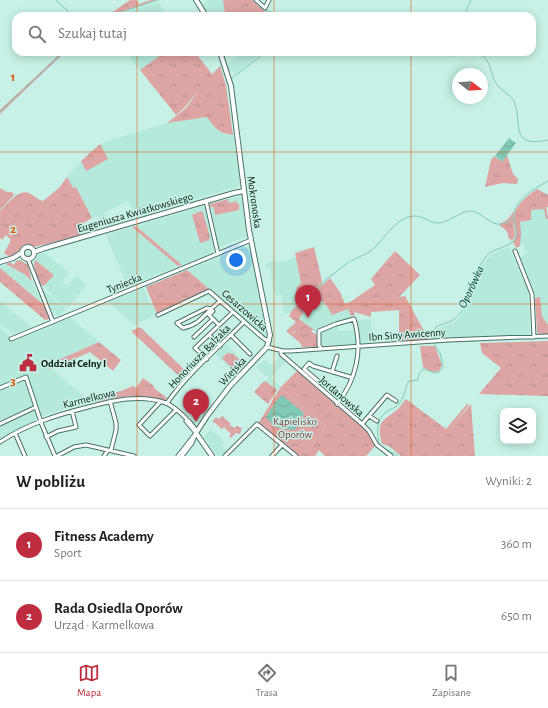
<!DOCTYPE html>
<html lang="pl">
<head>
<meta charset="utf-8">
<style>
	:root { --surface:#fff; --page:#f2f2f2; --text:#222; --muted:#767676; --line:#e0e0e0; --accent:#bd2d3f }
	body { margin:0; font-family:"Alegreya Sans",sans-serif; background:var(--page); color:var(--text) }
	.controls { position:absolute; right:12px; bottom:12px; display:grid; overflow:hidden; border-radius:8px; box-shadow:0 2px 10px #0003 }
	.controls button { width:36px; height:36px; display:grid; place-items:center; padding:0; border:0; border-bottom:1px solid var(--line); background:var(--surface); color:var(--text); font:20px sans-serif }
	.compass { position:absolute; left:452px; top:68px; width:36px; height:36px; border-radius:50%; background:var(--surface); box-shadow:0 2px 10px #0003; rotate:107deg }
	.you { position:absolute; left:236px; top:260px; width:14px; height:14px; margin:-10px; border:3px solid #fff; border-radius:50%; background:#1a73e8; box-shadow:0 0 0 6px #1a73e833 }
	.badge { display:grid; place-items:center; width:26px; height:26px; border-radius:50%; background:var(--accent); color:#fff; font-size:13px; font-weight:700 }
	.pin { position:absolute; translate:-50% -33px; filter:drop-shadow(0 1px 2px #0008) }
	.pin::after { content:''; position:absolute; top:21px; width:14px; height:12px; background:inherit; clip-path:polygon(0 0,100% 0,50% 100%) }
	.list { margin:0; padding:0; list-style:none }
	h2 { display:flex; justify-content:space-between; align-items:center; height:52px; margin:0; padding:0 16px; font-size:17px }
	h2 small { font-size:13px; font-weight:400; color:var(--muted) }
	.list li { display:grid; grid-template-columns:26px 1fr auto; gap:12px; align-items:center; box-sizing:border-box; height:72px; padding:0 16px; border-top:1px solid var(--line) }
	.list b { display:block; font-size:15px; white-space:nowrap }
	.list p { margin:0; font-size:13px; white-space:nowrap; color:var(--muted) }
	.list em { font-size:13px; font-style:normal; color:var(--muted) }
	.icon { flex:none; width:22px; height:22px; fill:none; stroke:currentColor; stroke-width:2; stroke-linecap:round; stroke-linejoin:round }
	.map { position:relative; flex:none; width:548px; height:456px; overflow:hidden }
	.search { position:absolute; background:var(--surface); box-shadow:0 2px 10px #0003; left:12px; right:12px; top:12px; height:44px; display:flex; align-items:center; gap:10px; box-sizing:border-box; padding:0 14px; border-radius:12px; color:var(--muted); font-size:15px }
	.sheet { height:196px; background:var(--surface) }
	nav { display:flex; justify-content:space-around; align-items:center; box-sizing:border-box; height:56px; border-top:1px solid var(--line); background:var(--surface); font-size:11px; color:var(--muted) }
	nav a { display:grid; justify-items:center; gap:2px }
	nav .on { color:var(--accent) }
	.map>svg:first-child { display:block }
</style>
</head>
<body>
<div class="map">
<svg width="548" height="456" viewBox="0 0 548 456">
	<defs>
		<pattern id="grass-tufts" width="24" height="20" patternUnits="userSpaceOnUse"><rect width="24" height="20" fill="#dda6a5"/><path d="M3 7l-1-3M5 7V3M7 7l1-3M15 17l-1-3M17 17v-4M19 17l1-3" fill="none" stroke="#bc8e8d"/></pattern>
		<pattern id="forest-crowns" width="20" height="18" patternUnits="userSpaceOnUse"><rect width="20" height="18" fill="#dda6a5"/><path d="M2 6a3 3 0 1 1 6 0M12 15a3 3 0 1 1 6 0" fill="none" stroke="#bc8e8d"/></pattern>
		<pattern id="water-waves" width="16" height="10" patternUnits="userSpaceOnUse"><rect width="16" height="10" fill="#82c8b7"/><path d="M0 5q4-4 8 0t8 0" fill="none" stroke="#6fab9c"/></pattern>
	</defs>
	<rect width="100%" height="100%" fill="#c7f1e6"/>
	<!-- built -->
	<path fill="#b5e9db" d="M 208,0 L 223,0 L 225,15 L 208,16 L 202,5 Z
		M 158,2 L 168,16 L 115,16 Z
		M 125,52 L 165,52 L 140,70 Z
		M 243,52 L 264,52 L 235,74 L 234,71 L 230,72 L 227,64 Z
		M 207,117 L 215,128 L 224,134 L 233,135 L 240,183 L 237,187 L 134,217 L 133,210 L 128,201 L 104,213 L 106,217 L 100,220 L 98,216 L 92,219 L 76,187 L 73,189 L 67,177 L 81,161 L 86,170 L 108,159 L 100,144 L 111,140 L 167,123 Z
		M 537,189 L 548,195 L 548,334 L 539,334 L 537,328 L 535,292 L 520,257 L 528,252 L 525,252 L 524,244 L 515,245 L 517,237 L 516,210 L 525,197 Z
		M 239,197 L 242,198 L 247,236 L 218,248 L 209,206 L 210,204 L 231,198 Z
		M 204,206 L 205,207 L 210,229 L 214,252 L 182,265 L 136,226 Z
		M 132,227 L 155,246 L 178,266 L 128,287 L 106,235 Z
		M 248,246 L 250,247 L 254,266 L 258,294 L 266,328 L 266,337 L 265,336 L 264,338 L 187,270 Z
		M 509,247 L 528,292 L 530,332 L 527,335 L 436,339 L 436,332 L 439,328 L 455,322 L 461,315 L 470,300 L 481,266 L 492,254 Z
		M 47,251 L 47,255 L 69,272 L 62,282 L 67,286 L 76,276 L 87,285 L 67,308 L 52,296 L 52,295 L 44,286 L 53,275 L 35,260 L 39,254 Z
		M 296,257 L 301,283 L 296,288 L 299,303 L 290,313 L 284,314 L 281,294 L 276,295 L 273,288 L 270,268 L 266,269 L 265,266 L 267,263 L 277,260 L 278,263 Z
		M 6,264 L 24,274 L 32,281 L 42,303 L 0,268 L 0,266 Z
		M 144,288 L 150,304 L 152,303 L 157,314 L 135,325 L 108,302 Z
		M 43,290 L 66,309 L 59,316 L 53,312 Z
		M 317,291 L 332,314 L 348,309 L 352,318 L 336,322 L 316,331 L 299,319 Z
		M 0,301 L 12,311 L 32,327 L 13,334 L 1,324 L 0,325 Z
		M 70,318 L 99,342 L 47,365 L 47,368 L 53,370 L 90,402 L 48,414 L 41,417 L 38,416 L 36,420 L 0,438 L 0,328 L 18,343 L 17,340 Z
		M 371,319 L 373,342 L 363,343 L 361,341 L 357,320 Z
		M 337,325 L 339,331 L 355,330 L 356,341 L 354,344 L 321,346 L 320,345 L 319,333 Z
		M 226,344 L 244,363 L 245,362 L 247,364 L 237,375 L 215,354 Z
		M 280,356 L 286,361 L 271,378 L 280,386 L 277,390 L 266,381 L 269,377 L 267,375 L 265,376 L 257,367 L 264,360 L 270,365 L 274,364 Z
		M 211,429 L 225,443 L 222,446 L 228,452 L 222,456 L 218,456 L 204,437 Z"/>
	<!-- grass -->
	<path fill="url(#grass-tufts)" d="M 130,0 L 136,0 L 139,4 L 151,0 L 156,0 L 108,16 L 107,16 Z
		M 223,0 L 252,0 L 268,14 L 278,16 L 222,16 L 225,15 Z
		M 62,52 L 65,52 L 0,114 L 0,110 Z
		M 165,52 L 195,52 L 212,74 L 184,108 L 176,115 L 140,70 Z
		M 220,66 L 226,85 L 233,135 C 218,133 215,128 207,117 L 167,123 L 186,108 L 204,83 Z
		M 100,144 L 108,159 L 86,171 L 81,161 Z
		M 507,155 L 513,174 L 518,179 L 517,184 L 503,183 L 485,187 L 491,160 L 494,156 L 502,162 Z
		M 67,177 L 73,188 L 76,187 L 92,218 L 77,227 L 81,235 L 35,247 L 27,244 L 22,246 L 18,253 L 10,257 L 4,253 L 11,240 L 6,235 L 2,240 L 0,238 L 0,211 C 7,205 18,189 29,193 C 35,196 38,200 43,201 L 59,188 Z
		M 0,188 L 7,192 L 12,192 L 14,195 L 0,210 Z
		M 537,189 L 548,195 L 548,207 L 546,207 L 548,219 L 546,219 L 544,209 L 531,210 L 531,220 L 520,222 L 521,232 L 520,246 L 516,248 L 513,242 C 520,233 511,224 514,214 C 517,204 528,195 537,189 Z
		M 228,199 L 229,203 L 238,201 L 236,203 L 239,204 L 239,210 L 215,215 L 214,208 L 212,206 L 210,208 L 210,204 Z
		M 201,211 L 203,213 L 210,237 L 209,240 L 200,243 L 192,215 Z
		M 513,212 L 513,218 L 503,224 L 513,219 L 515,236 L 512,241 L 508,237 C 509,232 504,228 500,226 L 500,223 C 506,222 510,217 513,212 Z
		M 136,226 L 182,265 L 178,266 L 132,227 Z
		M 314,247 L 322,281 L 305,300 L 299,303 L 296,288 L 301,283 L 295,253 Z
		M 395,251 L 420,275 L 399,297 L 405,296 L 429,340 L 414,341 L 399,340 L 399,310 L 371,312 L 371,317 L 354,312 L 355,315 L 351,316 L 348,309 L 332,315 L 325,303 L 316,298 L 307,308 L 299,319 L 316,331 L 312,330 L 311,331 L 317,335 L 318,345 L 316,347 L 302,347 L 301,344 L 292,336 L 292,334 L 298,330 L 309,329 L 299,319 L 322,285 L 330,278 L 340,292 L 345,304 L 350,302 L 375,285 L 371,279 Z
		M 20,260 L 28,265 L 32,281 L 24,274 L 6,264 L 10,262 L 14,265 L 16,261 Z
		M 35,260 L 54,275 L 44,286 L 41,285 C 38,278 32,267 35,260 Z
		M 0,268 L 44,305 L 50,319 L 45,320 L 0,282 Z
		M 187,270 L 209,289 L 157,314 L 146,287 Z
		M 540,297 L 542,316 L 548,325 L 548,335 L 539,334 L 537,332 L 535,298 Z
		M 548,341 L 548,396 L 479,394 L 501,368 L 482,353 L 480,343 Z
		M 99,342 L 121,360 L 113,371 L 90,352 L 51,369 L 47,368 L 47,365 Z
		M 420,346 L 435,346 L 442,365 L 439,371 C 433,373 428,371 423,367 Z
		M 297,371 L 368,431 L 376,445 L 366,456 L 325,456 L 319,450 L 315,456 L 302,456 L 326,426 L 280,388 Z
		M 143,378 L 154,386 L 154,388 L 167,398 L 166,401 C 150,396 132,395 116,398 C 109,399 103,401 97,402 L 97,397 L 121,391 L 133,386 L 136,388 Z
		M 406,399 L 446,429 L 467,404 L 469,405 L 449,430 L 471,404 L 475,456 L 401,456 L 389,446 L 382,444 C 376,420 382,422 398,409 C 401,406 403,402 406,399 Z"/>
	<!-- forest -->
	<path fill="url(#forest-crowns)" d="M 322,281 L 322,285 L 299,319 L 310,329 L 293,332 L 292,336 L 286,331 L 296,322 L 289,316 C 291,308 301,304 307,298 C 312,293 317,287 322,281 Z
		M 140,327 L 187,372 L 183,380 L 131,331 Z
		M 227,353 L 233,354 L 245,365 L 237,373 L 222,358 Z
		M 265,381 L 277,390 L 268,404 L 254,392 L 261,384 Z
		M 280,388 L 326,426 L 302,456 L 297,456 L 258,424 Z
		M 222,416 L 230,423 L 230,425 L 234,428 L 237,426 L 242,428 L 240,434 L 236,433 L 231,438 L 229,436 L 231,434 L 224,427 L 222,429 L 215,423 L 212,422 L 216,417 L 219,419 Z"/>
	<!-- water -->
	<path fill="url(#water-waves)" d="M 509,138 L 516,143 L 502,162 L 495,156 Z
		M 282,395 L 304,413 L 301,419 L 302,421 L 294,430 C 282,429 275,429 266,417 L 276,401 Z"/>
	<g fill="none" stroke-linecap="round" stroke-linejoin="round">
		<!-- stream -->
		<path stroke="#82c8b7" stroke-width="1" d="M 56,0 L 73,16
			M 199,0 L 200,2
			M 253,0 L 267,11 L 287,16
			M 201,3 L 206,12
			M 110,16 L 158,0
			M 464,16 L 471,0
			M 478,52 C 495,64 488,73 498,86 C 504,92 513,96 515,104 C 522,126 510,148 548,140
			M 223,56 L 225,60
			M 227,66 L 229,71
			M 231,79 L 266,52
			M 232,81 L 236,112
			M 0,112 L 63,52
			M 351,261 C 357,257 366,255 372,250 C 383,240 395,221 408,217 C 422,213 426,222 437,223 C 449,223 459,212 469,211 C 481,210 490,227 503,224 C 506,223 510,220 513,218
			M 302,309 L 324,281 L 349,262
			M 495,337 L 510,336
			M 434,339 L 433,332 L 436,327 C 441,324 448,323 453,320 C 472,307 470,277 483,261 C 485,258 488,254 491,252 C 498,248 511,246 515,239 C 518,234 515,226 514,220 C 511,201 534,189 548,181
			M 482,340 L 488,340
			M 462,341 L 476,341
			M 435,344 L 434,343 L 458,341
			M 379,441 C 376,431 377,419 386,412 C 390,409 396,408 399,404 C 405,397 405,387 409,381 L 418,380 L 418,376 L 423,369 L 436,373 L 439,372 L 443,367 L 440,353 L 435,345
			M 379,443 L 382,447 L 398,456"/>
		<!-- minor casing -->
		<g stroke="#4a7167" stroke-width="5">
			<path id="minor" d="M 256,0 L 265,8 L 269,0
				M 206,201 L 218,254
				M 515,251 L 532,294 L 534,337
				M 28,259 L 53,322
				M 211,309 C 201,319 197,325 183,328 L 177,323 L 207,308 L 211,309 L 220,301
				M 213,311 L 209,315 L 219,325
				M 158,315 L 209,291 L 263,338 L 269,342
				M 209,335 L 220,346
				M 231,335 L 250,354
				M 194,337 L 213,319
				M 11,339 L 251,240
				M 267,347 L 283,351 L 291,351 L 448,340 L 548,336
				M 321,349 L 319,345 L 319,331 L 336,324 L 354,319 C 363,349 357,379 337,404
				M 281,351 L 281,354 L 362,424 L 369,431 L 377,445 L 391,456
				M 207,359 L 195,348 L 233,312
				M 332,372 L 337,356
				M 325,384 L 318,381 L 304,369 L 309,363 L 313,366 L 350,377
				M 0,388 L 26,377 L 42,425 L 55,456
				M 110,401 L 116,423 L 116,430 L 111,450
				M 161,401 L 139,425 L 150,436 L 176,410
				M 167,403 C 188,373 218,348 244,322
				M 369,416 L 377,421
				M 186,421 L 196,433
				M 0,424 L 36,407
				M 362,424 L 387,395 L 396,401
				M 15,433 L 25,456
				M 46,437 L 58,431 L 76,427 L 72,411
				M 0,442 C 27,424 57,415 88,407 C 112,401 138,394 163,402 C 174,405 190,421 197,431
				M 57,456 L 74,447 L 86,445 L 134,456
				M 104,456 L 108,450
				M 178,456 L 196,433
				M 182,456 L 192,443 L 196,433
				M 225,456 L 257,424 L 296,456
				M 272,456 L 282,445"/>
		</g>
		<!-- major casing -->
		<g stroke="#4a7167" stroke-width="6">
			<path id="major" d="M 196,0 L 206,16
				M22 253a6 6 0 1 1 12 0a6 6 0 1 1-12 0Z
				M 34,252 L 45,248 L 234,193 L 244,191
				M 0,262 L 13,258 L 21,253
				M 212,456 L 196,433 L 207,416 L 230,386 L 267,347 L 270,335 L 249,230 L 231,86 L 220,52"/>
		</g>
		<!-- minor -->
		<use href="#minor" stroke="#fff" stroke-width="3"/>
		<!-- major -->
		<use href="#major" stroke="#fff" stroke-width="4"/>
	</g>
	<!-- grid -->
	<path fill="none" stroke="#dd560c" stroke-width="1" stroke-opacity="0.55" d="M 137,0 L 137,16M 274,0 L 274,16M 411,0 L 411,16M 137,52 L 137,456M 274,52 L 274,456M 411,52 L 411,456M 0,152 L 548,152M 0,304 L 548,304"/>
	<!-- icons -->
	<defs>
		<g id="civic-bare" transform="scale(1.38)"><path d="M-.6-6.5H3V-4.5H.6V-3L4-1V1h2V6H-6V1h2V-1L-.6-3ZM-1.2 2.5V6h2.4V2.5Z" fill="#bd2d3f" stroke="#c7f1e6" stroke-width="2.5" paint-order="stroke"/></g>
	</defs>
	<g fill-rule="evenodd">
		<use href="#civic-bare" x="28" y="363"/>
	</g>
	<g text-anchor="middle" stroke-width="3" stroke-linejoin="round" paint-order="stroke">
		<!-- street labels -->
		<g font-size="11" fill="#091915" stroke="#c7f1e6">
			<text transform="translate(255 202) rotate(82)" y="4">Mokronoska</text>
			<text transform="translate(135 212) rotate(-16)" y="4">Eugeniusza Kwiatkowskiego</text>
			<text transform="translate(124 283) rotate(-22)" y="4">Tyniecka</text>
			<text transform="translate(245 310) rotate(41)" y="4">Cesarzowicka</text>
			<text transform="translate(407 334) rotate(-4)" y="4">Ibn Siny Awicenny</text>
			<text transform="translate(199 356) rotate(-46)" y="4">Honoriusza Balzaka</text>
			<text transform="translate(232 371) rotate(-47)" y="4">Wiejska</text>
			<text transform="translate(342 396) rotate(41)" y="4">Jordanowska</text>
			<text transform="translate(89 398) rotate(-14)" y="4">Karmelkowa</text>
		</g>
		<!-- poi labels -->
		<g font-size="11" font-weight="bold" fill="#091915" stroke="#c7f1e6" text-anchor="start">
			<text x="41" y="367">Oddział Celny I</text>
		</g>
		<!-- park labels -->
		<g font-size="11" fill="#84383c" stroke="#c7f1e6">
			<text x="295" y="425">Kąpielisko<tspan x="295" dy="13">Oporów</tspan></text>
		</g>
		<!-- water labels -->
		<g font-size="12" font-style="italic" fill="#004137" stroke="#c7f1e6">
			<text transform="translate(471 287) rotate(-65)" y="4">Oporówka</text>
		</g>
	</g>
	<g font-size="13" text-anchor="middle" font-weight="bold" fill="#dd560c" stroke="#c7f1e6" stroke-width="3" stroke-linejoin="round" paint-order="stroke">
		<text x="13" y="81">1</text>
		<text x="13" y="233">2</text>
		<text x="13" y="385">3</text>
	</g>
</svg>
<div class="controls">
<button><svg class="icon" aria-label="layers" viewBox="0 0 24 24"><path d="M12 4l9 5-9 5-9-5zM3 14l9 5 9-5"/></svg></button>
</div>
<svg class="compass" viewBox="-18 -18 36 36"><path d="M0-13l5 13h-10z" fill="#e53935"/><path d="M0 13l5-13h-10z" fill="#767676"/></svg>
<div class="you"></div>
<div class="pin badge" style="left:308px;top:318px">1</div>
<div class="pin badge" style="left:196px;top:422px">2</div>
<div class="search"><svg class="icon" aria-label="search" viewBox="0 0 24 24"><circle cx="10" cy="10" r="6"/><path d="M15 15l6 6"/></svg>Szukaj tutaj</div>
</div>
<section class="sheet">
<h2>W pobliżu<small>Wyniki: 2</small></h2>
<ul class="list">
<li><span class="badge">1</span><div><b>Fitness Academy</b><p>Sport</p></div><em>360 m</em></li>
<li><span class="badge">2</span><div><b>Rada Osiedla Oporów</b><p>Urząd · Karmelkowa</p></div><em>650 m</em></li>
</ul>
</section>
<nav>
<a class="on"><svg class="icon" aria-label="map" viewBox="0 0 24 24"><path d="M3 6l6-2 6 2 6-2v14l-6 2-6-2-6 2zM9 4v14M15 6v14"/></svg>Mapa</a>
<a><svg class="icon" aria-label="directions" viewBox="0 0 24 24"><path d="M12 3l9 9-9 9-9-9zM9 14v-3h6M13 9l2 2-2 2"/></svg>Trasa</a>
<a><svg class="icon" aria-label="saved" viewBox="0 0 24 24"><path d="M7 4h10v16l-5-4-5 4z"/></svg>Zapisane</a>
</nav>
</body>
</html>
